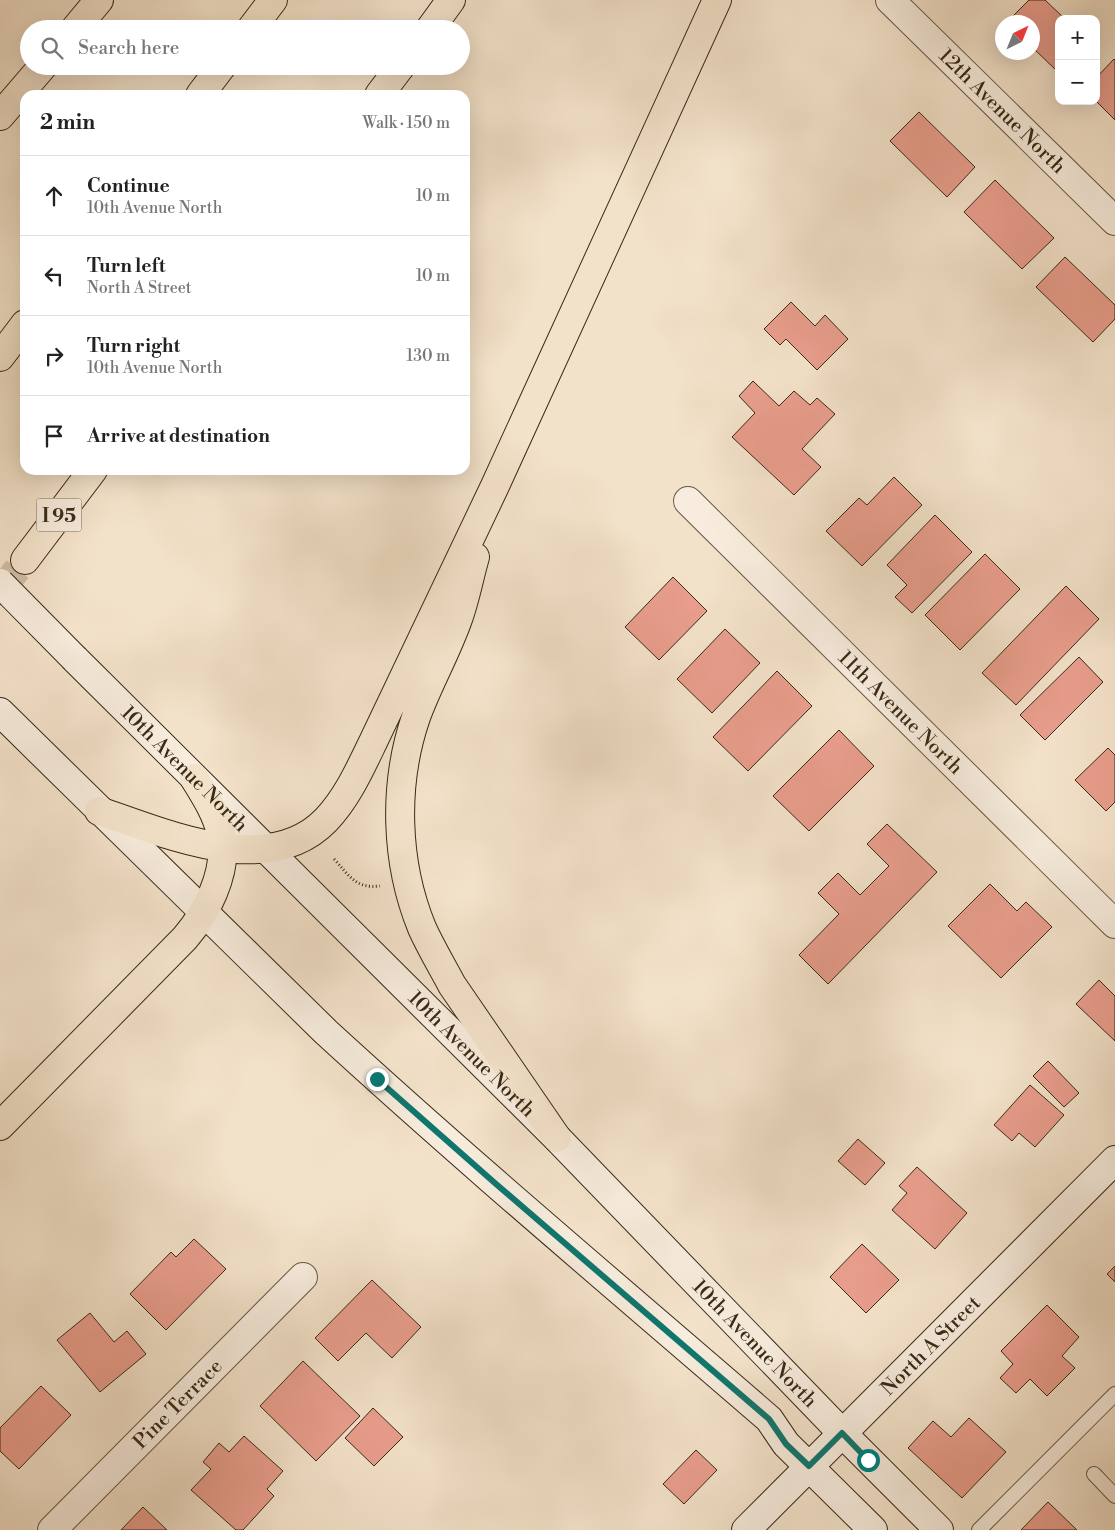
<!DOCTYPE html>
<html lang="en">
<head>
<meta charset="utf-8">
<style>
	:root { --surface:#fff; --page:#f2f2f2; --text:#222; --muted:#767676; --line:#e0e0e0 }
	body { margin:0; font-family:"Libre Bodoni",serif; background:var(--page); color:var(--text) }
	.controls { position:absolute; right:15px; top:15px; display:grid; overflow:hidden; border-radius:10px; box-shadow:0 5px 20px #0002 }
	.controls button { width:45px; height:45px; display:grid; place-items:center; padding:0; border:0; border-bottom:1px solid var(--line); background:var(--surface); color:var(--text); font:25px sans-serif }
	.compass { position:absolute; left:995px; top:15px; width:45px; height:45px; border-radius:50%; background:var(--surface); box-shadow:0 5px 20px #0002; rotate:43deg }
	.stop { position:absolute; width:15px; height:15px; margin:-11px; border:4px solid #0f766e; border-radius:50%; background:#fff }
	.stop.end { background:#0f766e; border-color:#fff; box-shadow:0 1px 5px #0008 }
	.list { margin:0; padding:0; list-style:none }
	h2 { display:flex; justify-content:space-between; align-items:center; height:65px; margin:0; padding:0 20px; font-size:21px }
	h2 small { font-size:16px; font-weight:400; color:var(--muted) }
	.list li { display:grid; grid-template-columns:32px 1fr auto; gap:15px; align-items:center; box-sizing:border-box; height:80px; padding:0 20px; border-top:1px solid var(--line) }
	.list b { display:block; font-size:19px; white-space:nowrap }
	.list p { margin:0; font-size:16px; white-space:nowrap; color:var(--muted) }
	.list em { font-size:16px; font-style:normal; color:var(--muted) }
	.icon { flex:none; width:28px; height:28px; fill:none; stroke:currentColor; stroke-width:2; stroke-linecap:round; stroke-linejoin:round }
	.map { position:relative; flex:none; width:1115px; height:1530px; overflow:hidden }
	.search { position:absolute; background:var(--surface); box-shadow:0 5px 20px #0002; left:20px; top:20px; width:450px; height:55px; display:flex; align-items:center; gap:12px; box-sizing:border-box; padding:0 18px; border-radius:28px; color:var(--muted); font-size:19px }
	.panel { position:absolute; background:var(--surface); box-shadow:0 5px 20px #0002; left:20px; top:90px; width:450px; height:385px; border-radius:15px }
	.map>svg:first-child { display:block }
</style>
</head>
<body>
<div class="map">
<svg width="1115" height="1530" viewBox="0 0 1115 1530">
	<rect width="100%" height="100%" fill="#f3e2ca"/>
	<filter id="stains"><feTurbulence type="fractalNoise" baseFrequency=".004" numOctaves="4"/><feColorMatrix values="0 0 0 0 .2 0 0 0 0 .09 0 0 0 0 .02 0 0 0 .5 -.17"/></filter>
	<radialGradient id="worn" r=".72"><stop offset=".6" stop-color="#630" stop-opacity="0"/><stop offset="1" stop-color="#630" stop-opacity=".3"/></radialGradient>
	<!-- building -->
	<path fill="#e99e8d" stroke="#382a17" d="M 1029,0 L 1045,0 L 1065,19 L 1059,19 L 1059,73 L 1032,47 L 1032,22 L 1007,22 Z
		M 1114,59 L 1115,60 L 1115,120 L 1096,101 L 1096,78 Z
		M 919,112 L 975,167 L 947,197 L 890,141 Z
		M 995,180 L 1054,238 L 1022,269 L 964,212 Z
		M 1065,257 L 1115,305 L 1115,319 L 1093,342 L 1036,287 Z
		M 791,302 L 815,326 L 825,315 L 848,339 L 817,370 L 786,339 L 780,345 L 764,329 Z
		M 753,381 L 779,406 L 794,391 L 810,405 L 817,398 L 835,414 L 802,449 L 821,467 L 794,495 L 732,437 L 755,413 L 739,396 Z
		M 894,477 L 922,505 L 862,566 L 826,531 L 859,498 L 867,505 Z
		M 935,515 L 972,552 L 912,613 L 895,597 L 907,585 L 887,565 Z
		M 985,554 L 1020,589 L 960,650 L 925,615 Z
		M 673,577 L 707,611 L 659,660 L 625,627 Z
		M 1066,586 L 1099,619 L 1016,705 L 982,673 Z
		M 725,629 L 760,663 L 712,713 L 677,679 Z
		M 1079,657 L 1103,682 L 1045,740 L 1020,715 Z
		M 777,671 L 812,706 L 748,771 L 713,737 Z
		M 839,730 L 874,766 L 809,831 L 773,796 Z
		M 1108,748 L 1115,755 L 1115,802 L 1106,811 L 1075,780 Z
		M 887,824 L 937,872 L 828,984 L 799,955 L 839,914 L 818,893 L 838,873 L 860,895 L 889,866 L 867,844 Z
		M 990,884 L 1017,911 L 1026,902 L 1052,927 L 1001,978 L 948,926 Z
		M 1099,980 L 1115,996 L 1115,1041 L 1076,1004 Z
		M 1048,1061 L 1079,1093 L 1064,1107 L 1033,1076 Z
		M 1030,1085 L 1064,1115 L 1035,1147 L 1019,1133 L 1012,1141 L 994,1125 Z
		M 858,1139 L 885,1163 L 865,1185 L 838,1161 Z
		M 917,1167 L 967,1213 L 935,1249 L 892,1210 L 907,1193 L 899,1186 Z
		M 194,1239 L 226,1269 L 166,1330 L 130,1294 L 171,1252 L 176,1257 Z
		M 862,1244 L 899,1280 L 866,1313 L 830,1277 Z
		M 1115,1266 L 1115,1282 L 1107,1274 Z
		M 372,1280 L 421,1327 L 392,1358 L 366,1333 L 338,1361 L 315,1338 Z
		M 1047,1305 L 1079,1337 L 1062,1356 L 1075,1368 L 1047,1396 L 1030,1379 L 1016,1393 L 1000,1378 L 1013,1364 L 1001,1351 Z
		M 90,1313 L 114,1342 L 127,1331 L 146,1354 L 100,1392 L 57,1340 Z
		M 303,1361 L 360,1416 L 316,1461 L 260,1406 Z
		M 41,1386 L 71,1415 L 19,1469 L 0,1451 L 0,1428 Z
		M 373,1408 L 403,1437 L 374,1466 L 345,1438 Z
		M 969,1418 L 1006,1452 L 962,1498 L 908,1448 L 933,1421 L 951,1437 Z
		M 244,1436 L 283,1471 L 267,1489 L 274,1496 L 243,1530 L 236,1530 L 191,1490 L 211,1469 L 203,1462 L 219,1443 L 229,1452 Z
		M 696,1450 L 717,1470 L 684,1504 L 663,1484 Z
		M 1048,1502 L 1077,1530 L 1021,1530 Z
		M 143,1507 L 167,1530 L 121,1530 Z"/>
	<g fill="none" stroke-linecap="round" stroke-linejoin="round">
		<!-- highway-tunnel -->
		<path stroke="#cebda6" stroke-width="28" stroke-dasharray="28 14" stroke-linecap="butt" d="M 0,591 L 25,560"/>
		<!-- lane casing -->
		<g stroke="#675844" stroke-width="16">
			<path id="lane" d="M 1094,1474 L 1115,1496
				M 979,1530 L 1115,1394"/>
		</g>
		<!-- street casing -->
		<g stroke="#675844" stroke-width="30">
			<g id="street">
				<path id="s1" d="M 890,0 L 1115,221"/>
				<path id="s2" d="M 688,501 L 1115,924"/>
				<path id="s3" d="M 52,1530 L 303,1277"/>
			</g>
		</g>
		<!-- secondary casing -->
		<g stroke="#382a17" stroke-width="30">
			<g id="secondary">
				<path id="s4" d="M 75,659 L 557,1138 L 842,1433 L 939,1530"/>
				<path d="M 0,712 L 326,1032 C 471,1165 621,1291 769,1419 L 786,1444 L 873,1530"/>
				<path id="s5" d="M 746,1530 L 1115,1160"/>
			</g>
		</g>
		<!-- highway casing -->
		<g stroke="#382a17" stroke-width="30">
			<path id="highway" d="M 75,29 L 99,0
				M 251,29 L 273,0
				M 430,29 L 451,0
				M 200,95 L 222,66
				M 379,95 L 401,66
				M 0,116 L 43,66
				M 0,357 L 25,324
				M 475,557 C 469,578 465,600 458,619 C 446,653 428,684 416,717 C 393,784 395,862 422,928 C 431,948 442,966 452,985 L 557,1138
				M 25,560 L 93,470
				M 99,811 C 165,833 268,880 326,820 C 347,798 360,769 373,742 L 494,488 L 717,0
				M 0,1126 L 185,938 C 197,924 206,910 213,893 C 233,845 220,819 194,778"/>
		</g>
		<!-- path -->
		<path stroke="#382a17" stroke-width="3" stroke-dasharray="1 2.5" stroke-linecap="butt" d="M 334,859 C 349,875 355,889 380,886"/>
		<!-- lane -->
		<use href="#lane" stroke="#f7ecdd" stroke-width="14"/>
		<!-- street -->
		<use href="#street" stroke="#f7ecdd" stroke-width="28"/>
		<!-- secondary -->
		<use href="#secondary" stroke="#f7ecdd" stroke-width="28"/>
		<!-- highway -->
		<use href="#highway" stroke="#f3e2ca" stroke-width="28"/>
		<!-- secondary-bridge casing -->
		<g stroke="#382a17" stroke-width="30" stroke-linecap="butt">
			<path id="secondary-bridge" d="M 0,583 L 75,659"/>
		</g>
		<!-- secondary-bridge -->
		<use href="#secondary-bridge" stroke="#f7ecdd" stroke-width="28"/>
	</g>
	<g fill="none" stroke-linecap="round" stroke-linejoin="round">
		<!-- route -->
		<path stroke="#0f766e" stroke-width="6" d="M 377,1079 L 496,1184 L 769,1419 L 786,1444 L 809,1466 L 842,1433 L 868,1460"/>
	</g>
	<g text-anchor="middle" stroke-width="5" stroke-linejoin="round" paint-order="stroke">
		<!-- shield labels -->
		<rect fill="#f7ecdd" stroke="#716452" stroke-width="1" x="36.5" y="498.5" width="45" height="33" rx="4"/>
		<g font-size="19" font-weight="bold" fill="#382a17">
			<text x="59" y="522">I 95</text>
		</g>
		<!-- street labels -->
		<g font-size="20" fill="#382a17" stroke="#f7ecdd">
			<text dy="7" stroke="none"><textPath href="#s1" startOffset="158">12th Avenue North</textPath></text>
			<text dy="7" stroke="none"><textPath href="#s2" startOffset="300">11th Avenue North</textPath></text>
			<text dy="7" stroke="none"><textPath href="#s4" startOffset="155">10th Avenue North</textPath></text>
			<text dy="7" stroke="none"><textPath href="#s4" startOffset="560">10th Avenue North</textPath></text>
			<text dy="7" stroke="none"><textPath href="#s4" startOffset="965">10th Avenue North</textPath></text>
			<text dy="7" stroke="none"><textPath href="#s5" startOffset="261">North A Street</textPath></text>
			<text dy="7" stroke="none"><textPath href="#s3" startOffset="178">Pine Terrace</textPath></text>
		</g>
	</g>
	<rect width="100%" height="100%" filter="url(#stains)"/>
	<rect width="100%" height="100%" fill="url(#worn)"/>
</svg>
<div class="controls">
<button>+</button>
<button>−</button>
</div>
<svg class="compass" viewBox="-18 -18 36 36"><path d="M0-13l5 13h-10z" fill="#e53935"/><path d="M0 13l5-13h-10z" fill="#767676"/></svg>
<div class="stop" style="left:868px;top:1460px"></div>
<div class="stop end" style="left:377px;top:1079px"></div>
<div class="search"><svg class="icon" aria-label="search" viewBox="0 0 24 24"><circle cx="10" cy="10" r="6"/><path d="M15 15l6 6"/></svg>Search here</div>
<section class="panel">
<h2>2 min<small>Walk · 150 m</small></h2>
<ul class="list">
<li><svg class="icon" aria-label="ahead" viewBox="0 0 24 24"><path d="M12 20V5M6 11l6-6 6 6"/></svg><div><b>Continue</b><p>10th Avenue North</p></div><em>10 m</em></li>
<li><svg class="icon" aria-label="left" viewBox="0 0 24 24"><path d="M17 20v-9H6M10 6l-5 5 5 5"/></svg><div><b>Turn left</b><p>North A Street</p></div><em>10 m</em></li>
<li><svg class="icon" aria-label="right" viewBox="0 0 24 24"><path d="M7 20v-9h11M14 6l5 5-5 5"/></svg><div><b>Turn right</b><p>10th Avenue North</p></div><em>130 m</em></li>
<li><svg class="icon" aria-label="arrive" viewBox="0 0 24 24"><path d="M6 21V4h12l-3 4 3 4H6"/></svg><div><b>Arrive at destination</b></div></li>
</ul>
</section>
</div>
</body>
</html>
